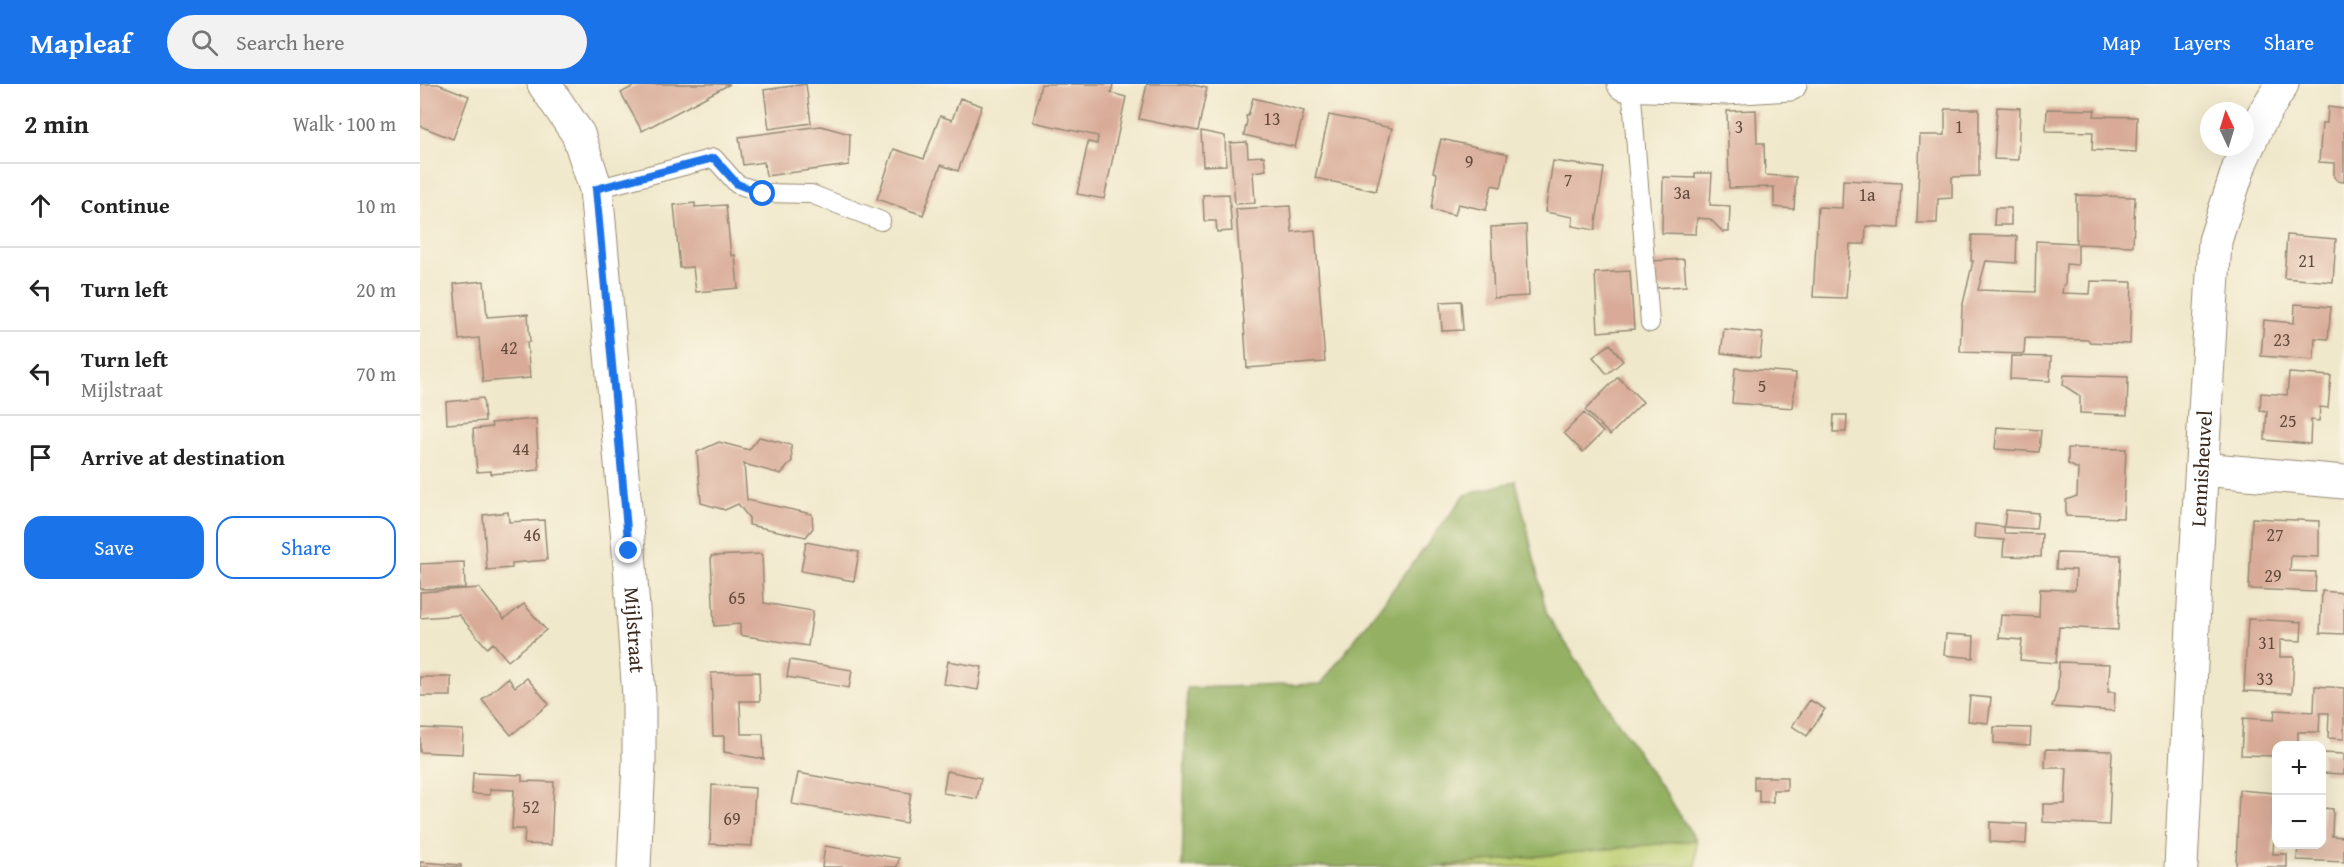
<!DOCTYPE html>
<html lang="en">
<head>
<meta charset="utf-8">
<style>
	:root { --surface:#fff; --page:#f2f2f2; --text:#222; --muted:#767676; --line:#e0e0e0; --accent:#1a73e8 }
	body { margin:0; font-family:"Gentium Book Plus",serif; background:var(--page); color:var(--text) }
	.controls { position:absolute; right:18px; bottom:18px; display:grid; overflow:hidden; border-radius:12px; box-shadow:0 6px 24px #0002 }
	.controls button { width:54px; height:54px; display:grid; place-items:center; padding:0; border:0; border-bottom:2px solid var(--line); background:var(--surface); color:var(--text); font:30px sans-serif }
	.compass { position:absolute; left:1780px; top:18px; width:54px; height:54px; border-radius:50%; background:var(--surface); box-shadow:0 6px 24px #0002; rotate:356deg }
	.stop { position:absolute; width:18px; height:18px; margin:-14px; border:4px solid #1a73e8; border-radius:50%; background:#fff }
	.stop.end { background:#1a73e8; border-color:#fff; box-shadow:0 2px 6px #0008 }
	.list { margin:0; padding:0; list-style:none }
	h2 { display:flex; justify-content:space-between; align-items:center; height:78px; margin:0; padding:0 24px; font-size:26px }
	h2 small { font-size:20px; font-weight:400; color:var(--muted) }
	.list li { display:grid; grid-template-columns:39px 1fr auto; gap:18px; align-items:center; box-sizing:border-box; height:84px; padding:0 24px; border-top:2px solid var(--line) }
	.list b { display:block; font-size:22px; white-space:nowrap }
	.list p { margin:0; font-size:20px; white-space:nowrap; color:var(--muted) }
	.list em { font-size:20px; font-style:normal; color:var(--muted) }
	.actions { display:flex; gap:12px; padding:18px 24px }
	.actions a { flex:1; padding:14px 0; border:2px solid var(--accent); border-radius:18px; text-align:center; font-size:21px; color:var(--accent) }
	.actions .main { background:var(--accent); color:#fff }
	.icon { flex:none; width:33px; height:33px; fill:none; stroke:currentColor; stroke-width:2; stroke-linecap:round; stroke-linejoin:round }
	.map { position:relative; flex:none; width:1924px; height:783px; overflow:hidden }
	header { display:flex; align-items:center; gap:36px; box-sizing:border-box; height:84px; padding:0 30px; background:var(--accent); color:#fff }
	header strong { font-size:28px }
	nav { display:flex; gap:33px; margin-inline-start:auto; font-size:21px }
	.search { width:420px; height:54px; background:var(--page); display:flex; align-items:center; gap:15px; box-sizing:border-box; padding:0 21px; border-radius:33px; color:var(--muted); font-size:22px }
	main { display:flex }
	aside { flex:1; background:var(--surface) }
	.map>svg:first-child { display:block }
</style>
</head>
<body>
<header>
<strong>Mapleaf</strong>
<div class="search"><svg class="icon" aria-label="search" viewBox="0 0 24 24"><circle cx="10" cy="10" r="6"/><path d="M15 15l6 6"/></svg>Search here</div>
<nav><a>Map</a><a>Layers</a><a>Share</a></nav>
</header>
<main>
<aside>
<h2>2 min<small>Walk · 100 m</small></h2>
<ul class="list">
<li><svg class="icon" aria-label="ahead" viewBox="0 0 24 24"><path d="M12 20V5M6 11l6-6 6 6"/></svg><div><b>Continue</b></div><em>10 m</em></li>
<li><svg class="icon" aria-label="left" viewBox="0 0 24 24"><path d="M17 20v-9H6M10 6l-5 5 5 5"/></svg><div><b>Turn left</b></div><em>20 m</em></li>
<li><svg class="icon" aria-label="left" viewBox="0 0 24 24"><path d="M17 20v-9H6M10 6l-5 5 5 5"/></svg><div><b>Turn left</b><p>Mijlstraat</p></div><em>70 m</em></li>
<li><svg class="icon" aria-label="arrive" viewBox="0 0 24 24"><path d="M6 21V4h12l-3 4 3 4H6"/></svg><div><b>Arrive at destination</b></div></li>
</ul>
<div class="actions"><a class="main">Save</a><a>Share</a></div>
</aside>
<div class="map">
<svg width="1924" height="783" viewBox="0 0 1924 783">
	<rect width="100%" height="100%" fill="#fcf5e5"/>
	<filter id="ink" filterUnits="userSpaceOnUse"><feTurbulence type="fractalNoise" baseFrequency=".0167" numOctaves="2"/><feDisplacementMap in="SourceGraphic" scale="12" xChannelSelector="R" yChannelSelector="G"/><feConvolveMatrix kernelMatrix="1 2 1 2 8 2 1 2 1" color-interpolation-filters="sRGB"/></filter>
	<filter id="wash" filterUnits="userSpaceOnUse"><feTurbulence type="fractalNoise" baseFrequency=".008" numOctaves="4" result="noise"/><feDisplacementMap in="SourceGraphic" scale="24" xChannelSelector="R" yChannelSelector="G"/><feGaussianBlur stdDeviation="1.35" result="paint"/><feColorMatrix in="noise" values="0 0 0 0 0 0 0 0 0 0 0 0 0 0 0 0 0 1.4 0 .05"/><feComposite in="paint" operator="in"/></filter>
	<g filter="url(#wash)">
		<rect width="100%" height="100%" fill="#f0e8cb"/>
		<!-- green -->
		<path fill="#bbce71" stroke="#7b7c48" stroke-width="1.5" d="M 1276,756 L 1276,783 L 1015,783 Z"/>
		<!-- forest -->
		<path fill="#94b163" stroke="#686e40" stroke-width="1.5" d="M 1096,397 L 1127,531 L 1276,756 L 1014,783 L 762,783 L 767,604 L 901,600 L 1045,411 Z"/>
		<g id="blocks">
			<!-- building -->
			<path fill="#d8aa97" d="M 0,0 L 18,0 L 49,12 L 33,55 L 0,42 Z
				M 217,0 L 310,0 L 222,47 L 201,9 Z
				M 386,0 L 391,39 L 349,45 L 344,6 Z
				M 621,0 L 693,0 L 691,9 L 706,13 L 684,115 L 657,110 L 668,58 L 677,60 L 678,52 L 613,38 Z
				M 727,0 L 768,0 L 787,4 L 778,47 L 719,35 Z
				M 540,14 L 562,22 L 538,87 L 521,81 L 503,131 L 457,115 L 474,65 L 504,75 L 520,32 L 532,36 Z
				M 833,14 L 884,27 L 875,63 L 824,51 L 827,37 L 826,32 L 828,32 Z
				M 1577,23 L 1600,24 L 1598,76 L 1574,75 Z
				M 1908,23 L 1924,25 L 1924,98 L 1918,97 L 1914,93 L 1914,79 L 1899,78 L 1902,39 L 1907,39 Z
				M 1525,25 L 1559,25 L 1559,92 L 1532,93 L 1532,114 L 1518,115 L 1517,139 L 1497,139 L 1500,51 L 1525,51 Z
				M 1627,25 L 1675,26 L 1674,32 L 1717,33 L 1716,68 L 1672,66 L 1673,48 L 1626,47 Z
				M 1336,26 L 1337,59 L 1344,59 L 1345,91 L 1376,93 L 1374,125 L 1354,123 L 1354,103 L 1309,104 L 1307,27 Z
				M 909,31 L 972,44 L 956,107 L 895,94 Z
				M 401,42 L 430,50 L 429,81 L 346,92 L 344,78 L 323,81 L 319,53 Z
				M 781,47 L 805,52 L 806,81 L 783,82 Z
				M 1021,55 L 1088,70 L 1081,103 L 1072,101 L 1066,126 L 1038,120 L 1035,131 L 1012,126 L 1017,89 L 1013,88 Z
				M 827,58 L 828,73 L 844,72 L 846,86 L 833,88 L 835,119 L 815,120 L 810,59 Z
				M 1133,77 L 1184,84 L 1175,146 L 1152,142 L 1153,133 L 1125,128 Z
				M 1275,89 L 1292,89 L 1290,121 L 1310,122 L 1309,148 L 1303,148 L 1290,135 L 1277,134 L 1276,150 L 1242,149 L 1243,93 L 1275,94 Z
				M 1423,96 L 1481,99 L 1479,144 L 1446,142 L 1445,160 L 1430,160 L 1426,214 L 1393,213 L 1398,123 L 1422,124 Z
				M 809,110 L 812,147 L 797,148 L 796,137 L 784,137 L 783,111 Z
				M 1656,111 L 1715,113 L 1713,162 L 1658,160 L 1658,181 L 1646,180 L 1645,201 L 1643,201 L 1642,209 L 1670,210 L 1671,197 L 1712,198 L 1710,260 L 1669,258 L 1669,256 L 1605,254 L 1604,270 L 1540,268 L 1542,224 L 1553,177 L 1551,177 L 1552,151 L 1597,152 L 1596,179 L 1566,177 L 1558,206 L 1615,208 L 1616,157 L 1656,159 Z
				M 275,119 L 275,123 L 306,121 L 311,172 L 315,171 L 318,204 L 276,208 L 273,183 L 260,184 L 254,121 Z
				M 870,122 L 872,148 L 895,146 L 905,278 L 827,284 L 816,125 Z
				M 1575,124 L 1591,124 L 1591,141 L 1574,141 Z
				M 1106,141 L 1109,212 L 1074,214 L 1071,143 Z
				M 1867,151 L 1916,155 L 1913,198 L 1864,194 Z
				M 1264,175 L 1266,202 L 1233,204 L 1231,177 Z
				M 1210,187 L 1214,245 L 1178,248 L 1175,189 Z
				M 64,197 L 67,233 L 108,230 L 110,258 L 107,258 L 110,294 L 63,298 L 59,254 L 39,256 L 34,200 Z
				M 1041,217 L 1043,246 L 1022,247 L 1020,218 Z
				M 1875,220 L 1911,223 L 1908,255 L 1895,254 L 1894,276 L 1841,272 L 1844,236 L 1874,239 Z
				M 1304,245 L 1343,249 L 1340,274 L 1301,269 Z
				M 1190,260 L 1203,277 L 1187,290 L 1173,273 Z
				M 1591,272 L 1631,273 L 1630,297 L 1590,295 Z
				M 1315,284 L 1376,289 L 1373,324 L 1312,319 Z
				M 1869,289 L 1911,292 L 1908,324 L 1900,323 L 1899,337 L 1891,336 L 1890,360 L 1845,356 L 1847,327 L 1840,326 L 1841,309 L 1867,311 Z
				M 1644,291 L 1708,293 L 1707,331 L 1660,329 L 1660,312 L 1643,301 Z
				M 1198,293 L 1223,318 L 1190,351 L 1165,326 Z
				M 63,314 L 65,337 L 27,340 L 26,318 Z
				M 1164,329 L 1183,348 L 1163,368 L 1144,349 Z
				M 1414,331 L 1427,331 L 1426,348 L 1413,348 Z
				M 116,335 L 119,386 L 71,390 L 71,387 L 57,388 L 53,345 L 72,343 L 71,339 Z
				M 1577,343 L 1621,346 L 1619,368 L 1575,365 Z
				M 339,353 L 371,361 L 372,377 L 361,390 L 324,380 L 327,416 L 392,430 L 393,444 L 386,453 L 329,441 L 329,434 L 318,420 L 305,426 L 281,419 L 277,368 L 299,358 L 329,366 Z
				M 1648,364 L 1706,365 L 1703,434 L 1646,432 L 1646,416 L 1657,412 L 1658,385 L 1648,380 Z
				M 1586,426 L 1618,429 L 1616,445 L 1584,443 Z
				M 88,428 L 89,438 L 124,436 L 127,476 L 92,479 L 92,484 L 67,486 L 63,431 Z
				M 1832,434 L 1899,437 L 1899,473 L 1871,472 L 1870,487 L 1896,488 L 1895,508 L 1829,505 Z
				M 1555,440 L 1584,443 L 1584,449 L 1622,450 L 1621,473 L 1583,472 L 1584,456 L 1554,454 Z
				M 386,458 L 439,468 L 434,497 L 381,487 Z
				M 1637,469 L 1701,471 L 1698,546 L 1639,543 L 1636,579 L 1600,576 L 1602,556 L 1579,554 L 1581,531 L 1619,533 L 1620,505 L 1655,506 L 1656,486 L 1636,485 Z
				M 342,470 L 344,519 L 393,527 L 388,562 L 320,551 L 320,540 L 294,542 L 291,472 Z
				M 44,478 L 45,504 L 0,505 L 0,480 Z
				M 59,504 L 84,535 L 104,520 L 126,546 L 88,577 L 73,559 L 67,564 L 39,531 L 0,534 L 0,508 Z
				M 1902,507 L 1924,509 L 1924,550 L 1900,549 Z
				M 1828,535 L 1882,538 L 1881,557 L 1860,556 L 1860,573 L 1874,573 L 1872,609 L 1824,607 Z
				M 1526,550 L 1554,552 L 1553,574 L 1524,571 Z
				M 370,576 L 432,586 L 429,604 L 367,593 Z
				M 528,577 L 562,583 L 558,606 L 524,600 Z
				M 1639,578 L 1690,580 L 1688,608 L 1695,608 L 1694,627 L 1632,623 L 1638,605 Z
				M 339,588 L 340,617 L 320,617 L 321,650 L 343,650 L 344,675 L 304,668 L 304,652 L 293,652 L 291,589 Z
				M 0,593 L 31,593 L 31,612 L 0,612 Z
				M 88,594 L 95,603 L 107,594 L 129,620 L 91,651 L 62,616 Z
				M 1895,602 L 1924,604 L 1924,655 L 1908,654 L 1909,629 L 1900,629 L 1899,648 L 1878,648 L 1878,662 L 1856,662 L 1856,672 L 1821,671 L 1823,634 L 1854,636 L 1855,626 L 1894,628 Z
				M 1550,612 L 1571,614 L 1568,639 L 1548,637 Z
				M 1390,616 L 1405,625 L 1387,652 L 1372,642 Z
				M 1574,643 L 1611,644 L 1610,661 L 1574,659 Z
				M 0,644 L 43,646 L 42,670 L 0,668 Z
				M 1626,665 L 1692,667 L 1689,741 L 1623,738 L 1623,720 L 1645,720 L 1647,684 L 1625,684 Z
				M 1902,669 L 1924,670 L 1924,690 L 1902,689 Z
				M 527,687 L 561,694 L 557,715 L 523,709 Z
				M 53,689 L 102,691 L 102,697 L 134,698 L 131,761 L 104,760 L 105,745 L 92,745 L 94,706 L 70,705 L 70,711 L 52,710 Z
				M 378,689 L 491,709 L 486,739 L 372,720 Z
				M 1334,693 L 1367,693 L 1367,706 L 1353,706 L 1353,718 L 1339,718 L 1339,706 L 1334,706 Z
				M 292,701 L 335,704 L 332,762 L 290,760 Z
				M 1819,706 L 1855,709 L 1856,710 L 1853,770 L 1867,770 L 1867,783 L 1816,783 Z
				M 1902,724 L 1913,725 L 1912,752 L 1924,753 L 1924,778 L 1877,776 L 1878,760 L 1902,760 Z
				M 1570,738 L 1607,740 L 1606,760 L 1570,758 Z
				M 405,762 L 479,774 L 477,783 L 402,783 Z
				M 0,778 L 41,781 L 41,783 L 0,783 Z"/>
		</g>
	</g>
	<g filter="url(#ink)">
		<use href="#blocks" fill-opacity="0" stroke="#968974" stroke-width="1.5"/>
		<g fill="none" stroke-linecap="round" stroke-linejoin="round">
			<!-- service casing -->
			<g stroke="#968974" stroke-width="20">
				<path id="service" d="M 1211,1 L 1230,239
					M 176,105 L 294,74 L 317,100 L 343,109 L 391,110 L 461,137"/>
			</g>
			<!-- minor casing -->
			<g stroke="#968974" stroke-width="35">
				<g id="minor">
					<path d="M 1783,385 L 1924,398"/>
					<path id="s1" d="M 1761,783 L 1776,480 L 1795,157 L 1821,77 L 1838,40 L 1862,0"/>
				</g>
			</g>
			<!-- tertiary casing -->
			<g stroke="#968974" stroke-width="35">
				<g id="tertiary">
					<path id="s2" d="M 124,0 L 158,50 L 176,105 L 209,467 L 219,613 L 219,679 L 214,783"/>
					<path d="M 1204,0 L 1306,4 L 1370,0"/>
				</g>
			</g>
			<!-- service -->
			<use href="#service" stroke="#fff" stroke-width="18"/>
			<!-- minor -->
			<use href="#minor" stroke="#fff" stroke-width="33"/>
			<!-- tertiary -->
			<use href="#tertiary" stroke="#fff" stroke-width="33"/>
		</g>
	</g>
	<g fill="none" stroke-linecap="round" stroke-linejoin="round" filter="url(#ink)">
		<!-- route -->
		<path stroke="#1a73e8" stroke-width="8" d="M 209,467 L 176,105 L 294,74 L 317,100 L 343,110"/>
	</g>
	<g text-anchor="middle" stroke-width="5" stroke-linejoin="round" paint-order="stroke">
		<!-- number labels -->
		<g font-size="18" fill="#624a3c">
			<text x="852" y="41">13</text>
			<text x="1319" y="49">3</text>
			<text x="1539" y="49">1</text>
			<text x="1049" y="84">9</text>
			<text x="1148" y="102">7</text>
			<text x="1262" y="115">3a</text>
			<text x="1447" y="117">1a</text>
			<text x="1887" y="183">21</text>
			<text x="1862" y="262">23</text>
			<text x="89" y="270">42</text>
			<text x="1342" y="308">5</text>
			<text x="1868" y="343">25</text>
			<text x="101" y="371">44</text>
			<text x="112" y="457">46</text>
			<text x="1855" y="457">27</text>
			<text x="1853" y="498">29</text>
			<text x="317" y="520">65</text>
			<text x="1847" y="565">31</text>
			<text x="1845" y="601">33</text>
			<text x="111" y="729">52</text>
			<text x="312" y="741">69</text>
		</g>
		<!-- street labels -->
		<g font-size="21" fill="#3b2a1e" stroke="#fcf5e5">
			<text dy="7" stroke="none"><textPath href="#s1" startOffset="399">Lennisheuvel</textPath></text>
			<text dy="7" stroke="none"><textPath href="#s2" startOffset="561">Mijlstraat</textPath></text>
		</g>
	</g>
</svg>
<div class="controls">
<button>+</button>
<button>−</button>
</div>
<svg class="compass" viewBox="-18 -18 36 36"><path d="M0-13l5 13h-10z" fill="#e53935"/><path d="M0 13l5-13h-10z" fill="#767676"/></svg>
<div class="stop" style="left:343px;top:110px"></div>
<div class="stop end" style="left:209px;top:467px"></div>
</div>
</main>
</body>
</html>
